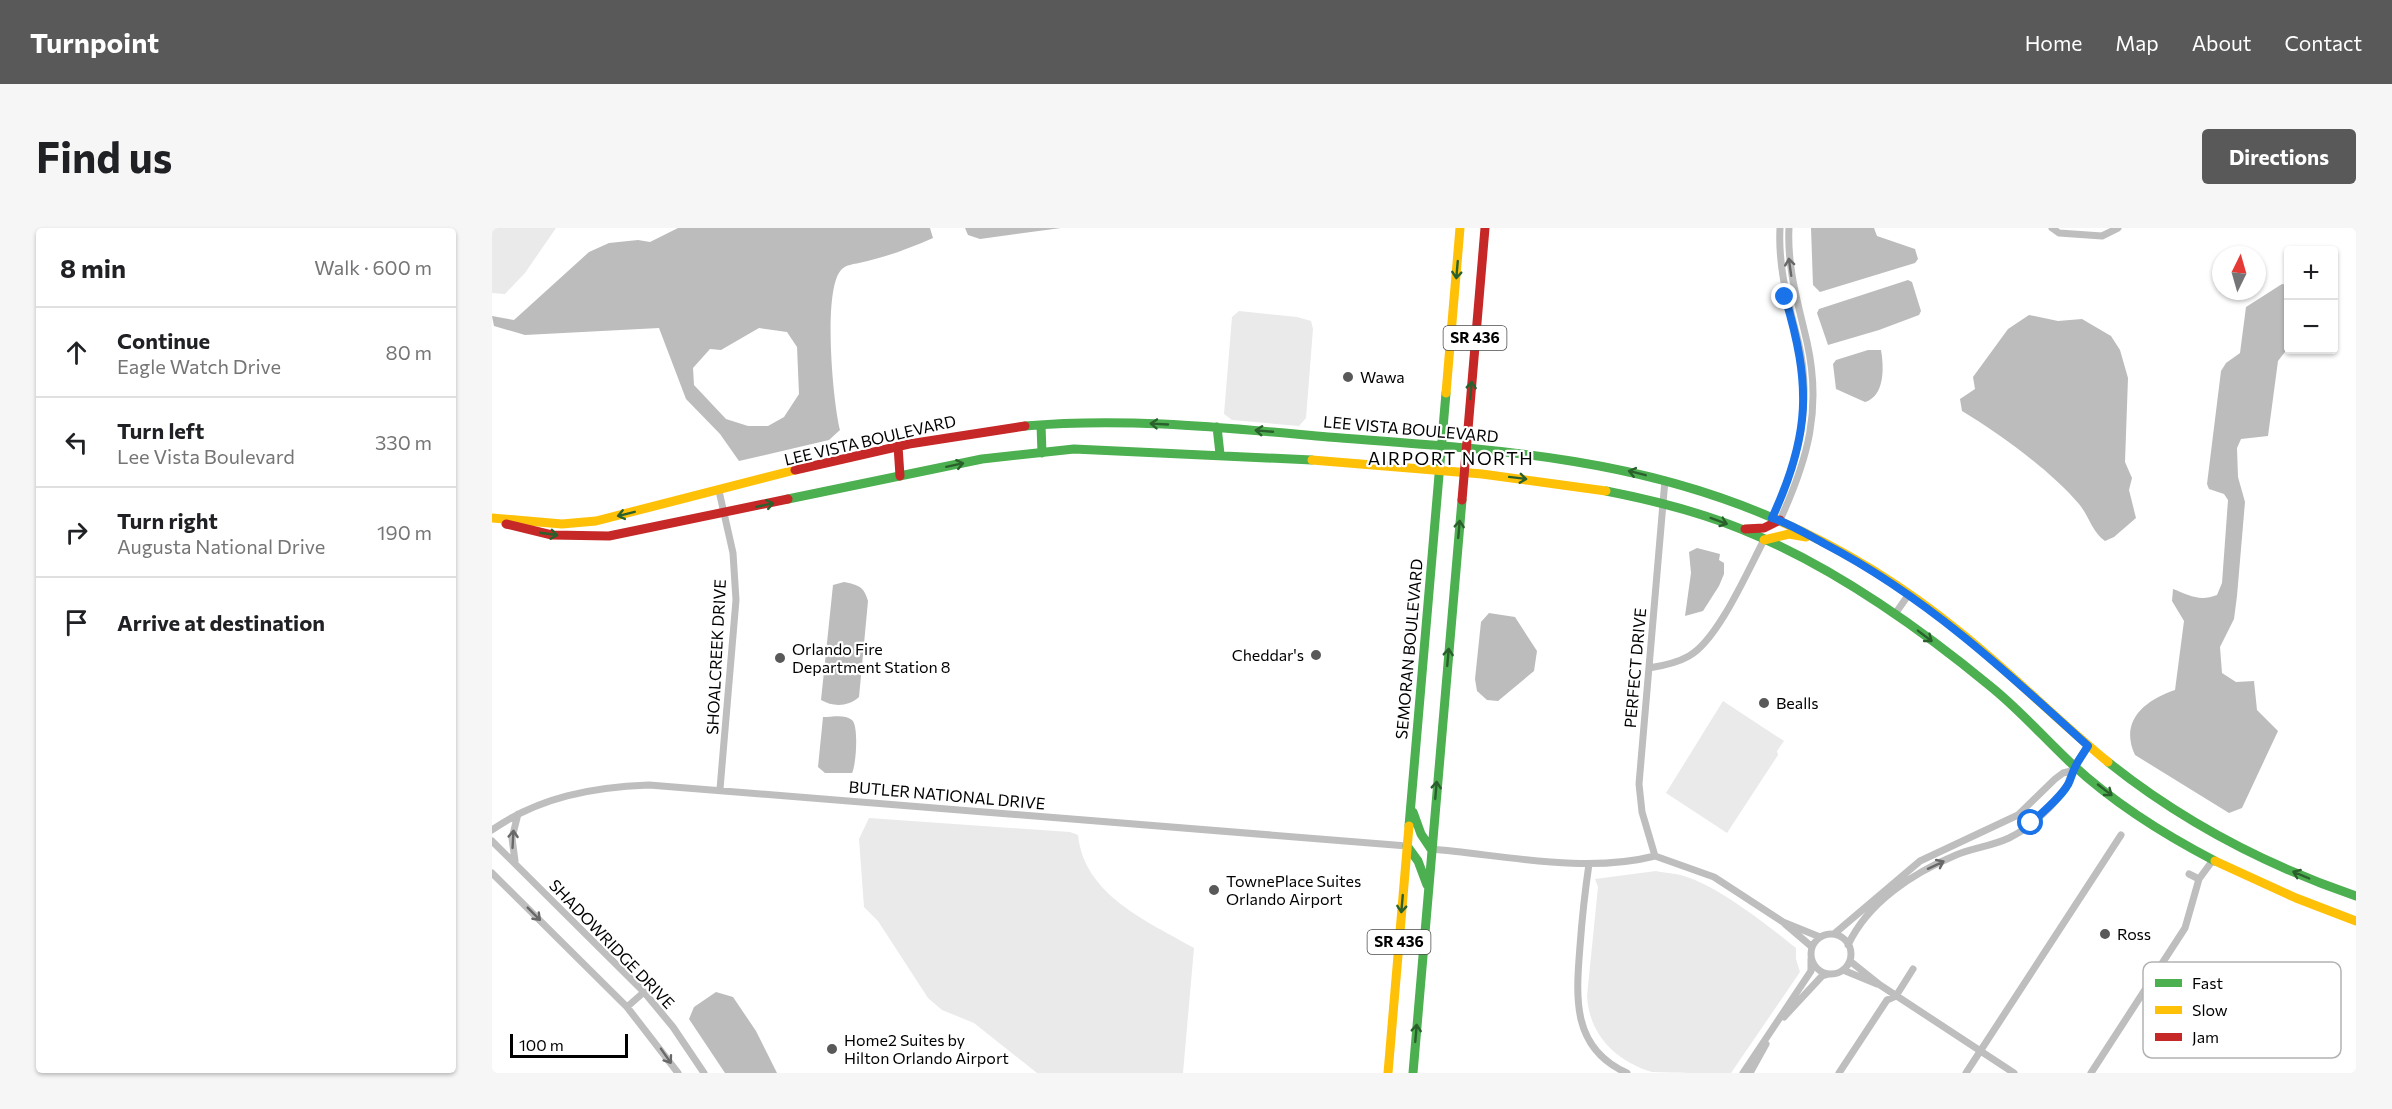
<!DOCTYPE html>
<html lang="en">
<head>
<meta charset="utf-8">
<style>
	:root { --surface:#fff; --page:#f6f6f6; --text:#202124; --muted:#757577; --line:#e0e0e0; --accent:#595959 }
	body { margin:0; font-family:Commissioner,sans-serif; background:var(--page); color:var(--text) }
	.controls { position:absolute; right:18px; top:18px; display:grid; overflow:hidden; border-radius:6px; box-shadow:0 2px 4px #0004 }
	.controls button { width:54px; height:54px; display:grid; place-items:center; padding:0; border:0; border-bottom:2px solid var(--line); background:var(--surface); color:var(--text); font:30px sans-serif }
	.compass { position:absolute; left:1720px; top:18px; width:54px; height:54px; border-radius:50%; background:var(--surface); box-shadow:0 2px 4px #0004; rotate:5deg }
	.scale { position:absolute; left:18px; bottom:15px; width:118px; box-sizing:border-box; padding-left:6px; border:3px solid #000; border-top:0; font-size:16px; line-height:21px; white-space:nowrap; color:#000; -webkit-text-stroke:4px #fff; paint-order:stroke }
	.stop { position:absolute; width:18px; height:18px; margin:-14px; border:4px solid #1a73e8; border-radius:50%; background:#fff }
	.stop.end { background:#1a73e8; border-color:#fff; box-shadow:0 2px 6px #0008 }
	.list { margin:0; padding:0; list-style:none }
	h2 { display:flex; justify-content:space-between; align-items:center; height:78px; margin:0; padding:0 24px; font-size:26px }
	h2 small { font-size:20px; font-weight:400; color:var(--muted) }
	.list li { display:grid; grid-template-columns:39px 1fr auto; gap:18px; align-items:center; box-sizing:border-box; height:90px; padding:0 24px; border-top:2px solid var(--line) }
	.list b { display:block; font-size:22px; white-space:nowrap }
	.list p { margin:0; font-size:20px; white-space:nowrap; color:var(--muted) }
	.list em { font-size:20px; font-style:normal; color:var(--muted) }
	.icon { flex:none; width:33px; height:33px; fill:none; stroke:currentColor; stroke-width:2; stroke-linecap:round; stroke-linejoin:round }
	.map { position:relative; flex:none; width:1864px; height:845px; overflow:hidden; border-radius:6px }
	header { display:flex; align-items:center; gap:36px; box-sizing:border-box; height:84px; padding:0 30px; background:var(--accent); color:#fff }
	header strong { font-size:28px }
	nav { display:flex; gap:33px; margin-inline-start:auto; font-size:21px }
	.intro { display:flex; align-items:center; justify-content:space-between; box-sizing:border-box; height:144px; padding:0 36px }
	h1 { margin:0; font-size:42px }
	.button { padding:15px 27px; border-radius:6px; background:var(--accent); color:#fff; font-size:21px; font-weight:700 }
	main { display:flex; gap:36px; padding:0 36px }
	aside { flex:1; background:var(--surface); border-radius:6px; box-shadow:0 2px 4px #0004 }
	.map>svg:first-child { display:block }
</style>
</head>
<body>
<header>
<strong>Turnpoint</strong>
<nav><a>Home</a><a>Map</a><a>About</a><a>Contact</a></nav>
</header>
<div class="intro"><h1>Find us</h1><a class="button">Directions</a></div>
<main>
<aside>
<h2>8 min<small>Walk · 600 m</small></h2>
<ul class="list">
<li><svg class="icon" aria-label="ahead" viewBox="0 0 24 24"><path d="M12 20V5M6 11l6-6 6 6"/></svg><div><b>Continue</b><p>Eagle Watch Drive</p></div><em>80 m</em></li>
<li><svg class="icon" aria-label="left" viewBox="0 0 24 24"><path d="M17 20v-9H6M10 6l-5 5 5 5"/></svg><div><b>Turn left</b><p>Lee Vista Boulevard</p></div><em>330 m</em></li>
<li><svg class="icon" aria-label="right" viewBox="0 0 24 24"><path d="M7 20v-9h11M14 6l5 5-5 5"/></svg><div><b>Turn right</b><p>Augusta National Drive</p></div><em>190 m</em></li>
<li><svg class="icon" aria-label="arrive" viewBox="0 0 24 24"><path d="M6 21V4h12l-3 4 3 4H6"/></svg><div><b>Arrive at destination</b></div></li>
</ul>
</aside>
<div class="map">
<svg width="1864" height="845" viewBox="0 0 1864 845">
	<rect width="100%" height="100%" fill="#fff"/>
	<!-- green -->
	<path fill="#eaeaea" d="M 0,0 L 64,0 L 33,45 L 13,66 L 0,65 Z
		M 747,83 L 805,89 L 819,93 L 821,101 L 814,190 L 807,198 L 740,192 L 732,186 L 740,89 Z
		M 1231,473 L 1292,513 L 1285,523 L 1286,527 L 1235,605 L 1174,565 Z
		M 377,590 L 578,604 L 586,607 C 592,667 655,693 702,720 L 691,845 L 545,845 L 482,795 L 450,782 L 436,770 L 386,693 L 372,679 L 367,611 Z
		M 1164,643 C 1173,645 1183,645 1192,648 C 1228,659 1275,697 1304,720 L 1304,731 L 1308,744 L 1239,845 C 1220,845 1176,845 1160,844 C 1123,833 1097,806 1095,768 L 1106,659 L 1103,651 Z"/>
	<!-- water -->
	<path fill="#bcbcbc" fill-rule="evenodd" d="M 186,0 L 438,0 L 441,10 C 416,21 394,29 367,35 C 362,36 354,37 350,41 C 330,59 341,175 348,202 L 337,212 L 247,233 L 228,206 L 194,171 L 167,100 L 33,107 L 2,98 L 0,88 L 22,92 L 97,24 L 117,15 L 146,12 L 158,14 ZM 267,100 L 295,104 L 305,119 L 307,166 L 292,189 L 276,198 L 256,198 L 234,191 L 202,157 L 201,140 L 218,121 L 229,122 Z
		M 473,0 L 569,0 L 488,11 L 476,7 Z
		M 1319,0 L 1382,0 L 1385,8 L 1423,21 L 1426,31 L 1423,35 L 1328,64 L 1321,57 Z
		M 1416,52 L 1420,54 L 1429,83 L 1427,87 L 1387,102 L 1336,117 L 1325,85 L 1327,81 Z
		M 1790,56 L 1796,57 L 1796,120 L 1786,133 L 1776,208 L 1749,211 L 1745,220 L 1746,249 L 1753,274 L 1745,368 L 1742,391 L 1728,419 L 1730,445 L 1744,454 L 1762,453 L 1765,482 L 1786,503 L 1750,580 L 1737,585 L 1643,527 C 1627,493 1653,472 1683,462 L 1692,393 L 1680,373 L 1681,361 C 1697,367 1707,374 1725,367 L 1730,355 L 1736,272 L 1732,266 L 1717,261 L 1715,256 L 1729,143 L 1734,135 L 1748,125 L 1754,79 Z
		M 1537,87 L 1566,93 L 1590,91 L 1619,108 L 1628,122 L 1636,150 L 1633,234 L 1640,250 L 1637,262 L 1644,290 L 1622,309 L 1613,313 C 1600,304 1597,288 1587,276 C 1558,242 1508,206 1470,183 L 1468,171 L 1483,161 L 1481,149 L 1516,101 Z
		M 1376,122 L 1389,122 C 1392,139 1393,168 1373,174 L 1344,161 L 1341,136 L 1344,132 Z
		M 1205,320 L 1228,326 L 1227,332 L 1232,335 L 1232,346 L 1227,358 L 1211,383 L 1193,388 L 1199,345 L 1197,324 Z
		M 352,354 C 366,357 372,358 376,373 L 367,469 C 356,479 341,479 329,472 L 341,357 Z
		M 997,385 L 1023,389 L 1045,423 L 1042,443 L 1006,473 L 995,472 L 985,463 L 983,451 L 989,394 Z
		M 331,489 C 340,489 353,486 360,492 C 367,498 364,538 360,545 L 333,545 L 326,539 Z
		M 224,764 L 241,769 L 264,803 L 285,845 L 233,845 L 197,791 L 202,779 Z"/>
	<g fill="none" stroke-linecap="round" stroke-linejoin="round">
		<!-- street -->
		<path stroke="#bebebe" stroke-width="7" d="M 1560,0 L 1567,5 L 1610,8 L 1626,0
			M 227,263 L 241,325 L 244,372 L 228,561
			M 1280,290 C 1307,233 1321,174 1306,112 C 1296,74 1286,40 1288,0
			M 1288,292 C 1316,231 1330,181 1315,114 C 1306,75 1295,40 1297,0
			M 1403,386 L 1417,366
			M 1157,440 C 1170,438 1185,435 1197,428 C 1226,412 1256,342 1272,312
			M 0,602 C 47,569 101,559 157,557 L 915,618
			M 0,613 L 152,764 L 181,799 L 212,845
			M 939,621 C 1011,627 1093,646 1163,628
			M 1163,628 L 1150,584 L 1147,556 L 1173,252
			M 1163,628 L 1222,649 L 1291,694 L 1328,709
			M 23,633 L 20,610 L 26,586
			M 1097,636 C 1093,663 1090,691 1088,718 C 1084,769 1079,820 1135,845
			M 0,645 L 135,779 L 186,845
			M 1697,646 L 1707,651 L 1721,632
			M 1293,696 L 1320,719
			M 1342,706 L 1428,633 L 1526,587 L 1563,551 L 1571,545 L 1579,543
			M1319 726a20 20 0 1 1 40 0a20 20 0 1 1-40 0Z
			M 1356,717 C 1376,674 1421,645 1464,627 C 1481,620 1500,618 1517,610 C 1539,599 1565,576 1577,554 C 1579,550 1578,545 1580,541 C 1585,533 1591,526 1596,518
			M 1358,733 L 1388,757 L 1522,845
			M 1351,742 L 1385,756
			M 135,779 L 152,764
			M 1292,789 L 1330,748 L 1337,746
			M 1251,845 L 1319,743 L 1319,731
			M 1258,845 L 1274,816
			M 1347,845 L 1395,772 L 1404,768 L 1421,741
			M 1474,845 L 1629,607
			M 1599,845 L 1693,700 L 1707,651"/>
		<!-- fast -->
		<path stroke="#4caf50" stroke-width="9" d="M 549,197 L 550,225
			M 533,198 C 634,189 735,200 836,209 C 991,221 1138,227 1283,291
			M 725,199 L 728,226
			M 1114,263 C 1160,272 1205,283 1249,301 C 1339,337 1424,397 1498,458 C 1528,482 1553,511 1581,537 C 1622,575 1673,607 1723,633
			M 296,271 L 490,231 L 582,221 L 820,232
			M 1616,534 C 1691,594 1773,637 1864,668
			M 921,584 L 929,606 L 939,621
			M 917,598 L 954,165
			M 915,618 L 926,633 L 935,657
			M 921,845 L 970,272"/>
		<!-- slow -->
		<path stroke="#ffc107" stroke-width="9" d="M 954,165 L 968,0
			M 820,232 L 990,246 L 1114,263
			M 0,290 L 70,296 L 104,293 L 303,242
			M 1283,291 C 1350,320 1413,359 1469,405 C 1520,446 1566,493 1616,534
			M 1272,312 L 1297,306 L 1314,309
			M 1723,633 L 1804,670 L 1864,693
			M 896,845 L 917,598"/>
		<!-- jam -->
		<path stroke="#c62828" stroke-width="9" d="M 406,218 L 408,248
			M 303,242 L 417,216 L 533,198
			M 970,272 L 993,0
			M 14,296 L 60,307 L 117,308 L 296,271
			M 1253,301 L 1272,300 L 1288,292"/>
	</g>
	<!-- one-way arrows -->
	<defs><path id="oneway-shaft" d="M-6 0H5M1.5-3L5.5 0L1.5 3" fill="none" stroke-width="1.6" stroke-linecap="round" stroke-linejoin="round" transform="scale(1.5)"/></defs>
	<g stroke="#686868">
		<use href="#oneway-shaft" transform="translate(1298 39) rotate(-98)"/>
		<use href="#oneway-shaft" transform="translate(21 611) rotate(-87)"/>
		<use href="#oneway-shaft" transform="translate(1444 637) rotate(-25)"/>
		<use href="#oneway-shaft" transform="translate(42 686) rotate(45)"/>
		<use href="#oneway-shaft" transform="translate(174 828) rotate(55)"/>
	</g>
	<g stroke="#2a602c">
		<use href="#oneway-shaft" transform="translate(965 42) rotate(95)"/>
		<use href="#oneway-shaft" transform="translate(979 162) rotate(-85)"/>
		<use href="#oneway-shaft" transform="translate(667 196) rotate(-177)"/>
		<use href="#oneway-shaft" transform="translate(772 203) rotate(-175)"/>
		<use href="#oneway-shaft" transform="translate(463 237) rotate(-12)"/>
		<use href="#oneway-shaft" transform="translate(1145 245) rotate(-166)"/>
		<use href="#oneway-shaft" transform="translate(1026 250) rotate(7)"/>
		<use href="#oneway-shaft" transform="translate(273 277) rotate(-12)"/>
		<use href="#oneway-shaft" transform="translate(134 286) rotate(166)"/>
		<use href="#oneway-shaft" transform="translate(1227 293) rotate(20)"/>
		<use href="#oneway-shaft" transform="translate(967 301) rotate(-85)"/>
		<use href="#oneway-shaft" transform="translate(57 306) rotate(8)"/>
		<use href="#oneway-shaft" transform="translate(1433 408) rotate(37)"/>
		<use href="#oneway-shaft" transform="translate(956 429) rotate(-85)"/>
		<use href="#oneway-shaft" transform="translate(944 562) rotate(-85)"/>
		<use href="#oneway-shaft" transform="translate(1613 562) rotate(38)"/>
		<use href="#oneway-shaft" transform="translate(1809 647) rotate(-157)"/>
		<use href="#oneway-shaft" transform="translate(910 676) rotate(95)"/>
		<use href="#oneway-shaft" transform="translate(924 805) rotate(-85)"/>
	</g>
	<g fill="none" stroke-linecap="round" stroke-linejoin="round">
		<!-- route -->
		<path stroke="#1a73e8" stroke-width="8" d="M 1293,69 C 1319,156 1319,206 1280,290 C 1299,296 1316,307 1333,316 C 1433,368 1514,443 1596,518 C 1587,532 1583,537 1578,552 C 1574,565 1550,585 1539,595"/>
	</g>
	<!-- markers -->
	<g fill="#595959" stroke="#fff" stroke-width="2">
		<circle cx="856" cy="149" r="6"/>
		<circle cx="824" cy="427" r="6"/>
		<circle cx="288" cy="430" r="6"/>
		<circle cx="1272" cy="475" r="6"/>
		<circle cx="722" cy="662" r="6"/>
		<circle cx="1613" cy="706" r="6"/>
		<circle cx="340" cy="821" r="6"/>
	</g>
	<g text-anchor="middle" stroke-width="4.5" stroke-linejoin="round" paint-order="stroke">
		<!-- shield labels -->
		<g fill="#fff" stroke="#4c4c4c" stroke-width="1.5">
			<rect x="951.5" y="98" width="63" height="24" rx="4.5"/>
			<rect x="875.5" y="702" width="63" height="24" rx="4.5"/>
		</g>
		<g font-size="15" font-weight="bold" fill="#000">
			<text x="983" y="115">SR 436</text>
			<text x="907" y="719">SR 436</text>
		</g>
		<!-- poi labels -->
		<g font-size="16" fill="#000" stroke="#fff" text-anchor="start">
			<text x="868" y="155">Wawa</text>
			<text x="300" y="427">Orlando Fire<tspan x="300" dy="18">Department Station 8</tspan></text>
			<text x="812" y="433" text-anchor="end">Cheddar's</text>
			<text x="1284" y="481">Bealls</text>
			<text x="734" y="659">TownePlace Suites<tspan x="734" dy="18">Orlando Airport</tspan></text>
			<text x="1625" y="712">Ross</text>
			<text x="352" y="818">Home2 Suites by<tspan x="352" dy="18">Hilton Orlando Airport</tspan></text>
		</g>
		<!-- street labels -->
		<g font-size="16" fill="#000" stroke="#fff">
			<text transform="translate(919 201) rotate(5)" y="6">LEE VISTA BOULEVARD</text>
			<text transform="translate(378 212) rotate(-13)" y="6">LEE VISTA BOULEVARD</text>
			<text transform="translate(917 421) rotate(-85)" y="6">SEMORAN BOULEVARD</text>
			<text transform="translate(224 429) rotate(-87)" y="6">SHOALCREEK DRIVE</text>
			<text transform="translate(1143 440) rotate(-85)" y="6">PERFECT DRIVE</text>
			<text transform="translate(455 567) rotate(5)" y="6">BUTLER NATIONAL DRIVE</text>
			<text transform="translate(120 716) rotate(46)" y="6">SHADOWRIDGE DRIVE</text>
		</g>
		<!-- neighbourhood labels -->
		<g font-size="18" letter-spacing="1.5" fill="#000" stroke="#fff">
			<text x="959" y="237">AIRPORT NORTH</text>
		</g>
	</g>
	<!-- legend -->
	<rect x="1651" y="734" width="198" height="96" rx="9" fill="#fff" stroke="#b2b2b2" stroke-width="1.5"/>
	<rect x="1663" y="751" width="27" height="8" fill="#4caf50"/>
	<rect x="1663" y="778" width="27" height="8" fill="#ffc107"/>
	<rect x="1663" y="805" width="27" height="8" fill="#c62828"/>
	<g font-size="16" fill="#000">
		<text x="1700" y="761">Fast</text>
		<text x="1700" y="788">Slow</text>
		<text x="1700" y="815">Jam</text>
	</g>
</svg>
<div class="controls">
<button>+</button>
<button>−</button>
</div>
<svg class="compass" viewBox="-18 -18 36 36"><path d="M0-13l5 13h-10z" fill="#e53935"/><path d="M0 13l5-13h-10z" fill="#757577"/></svg>
<div class="scale">100 m</div>
<div class="stop" style="left:1539px;top:595px"></div>
<div class="stop end" style="left:1293px;top:69px"></div>
</div>
</main>
</body>
</html>
